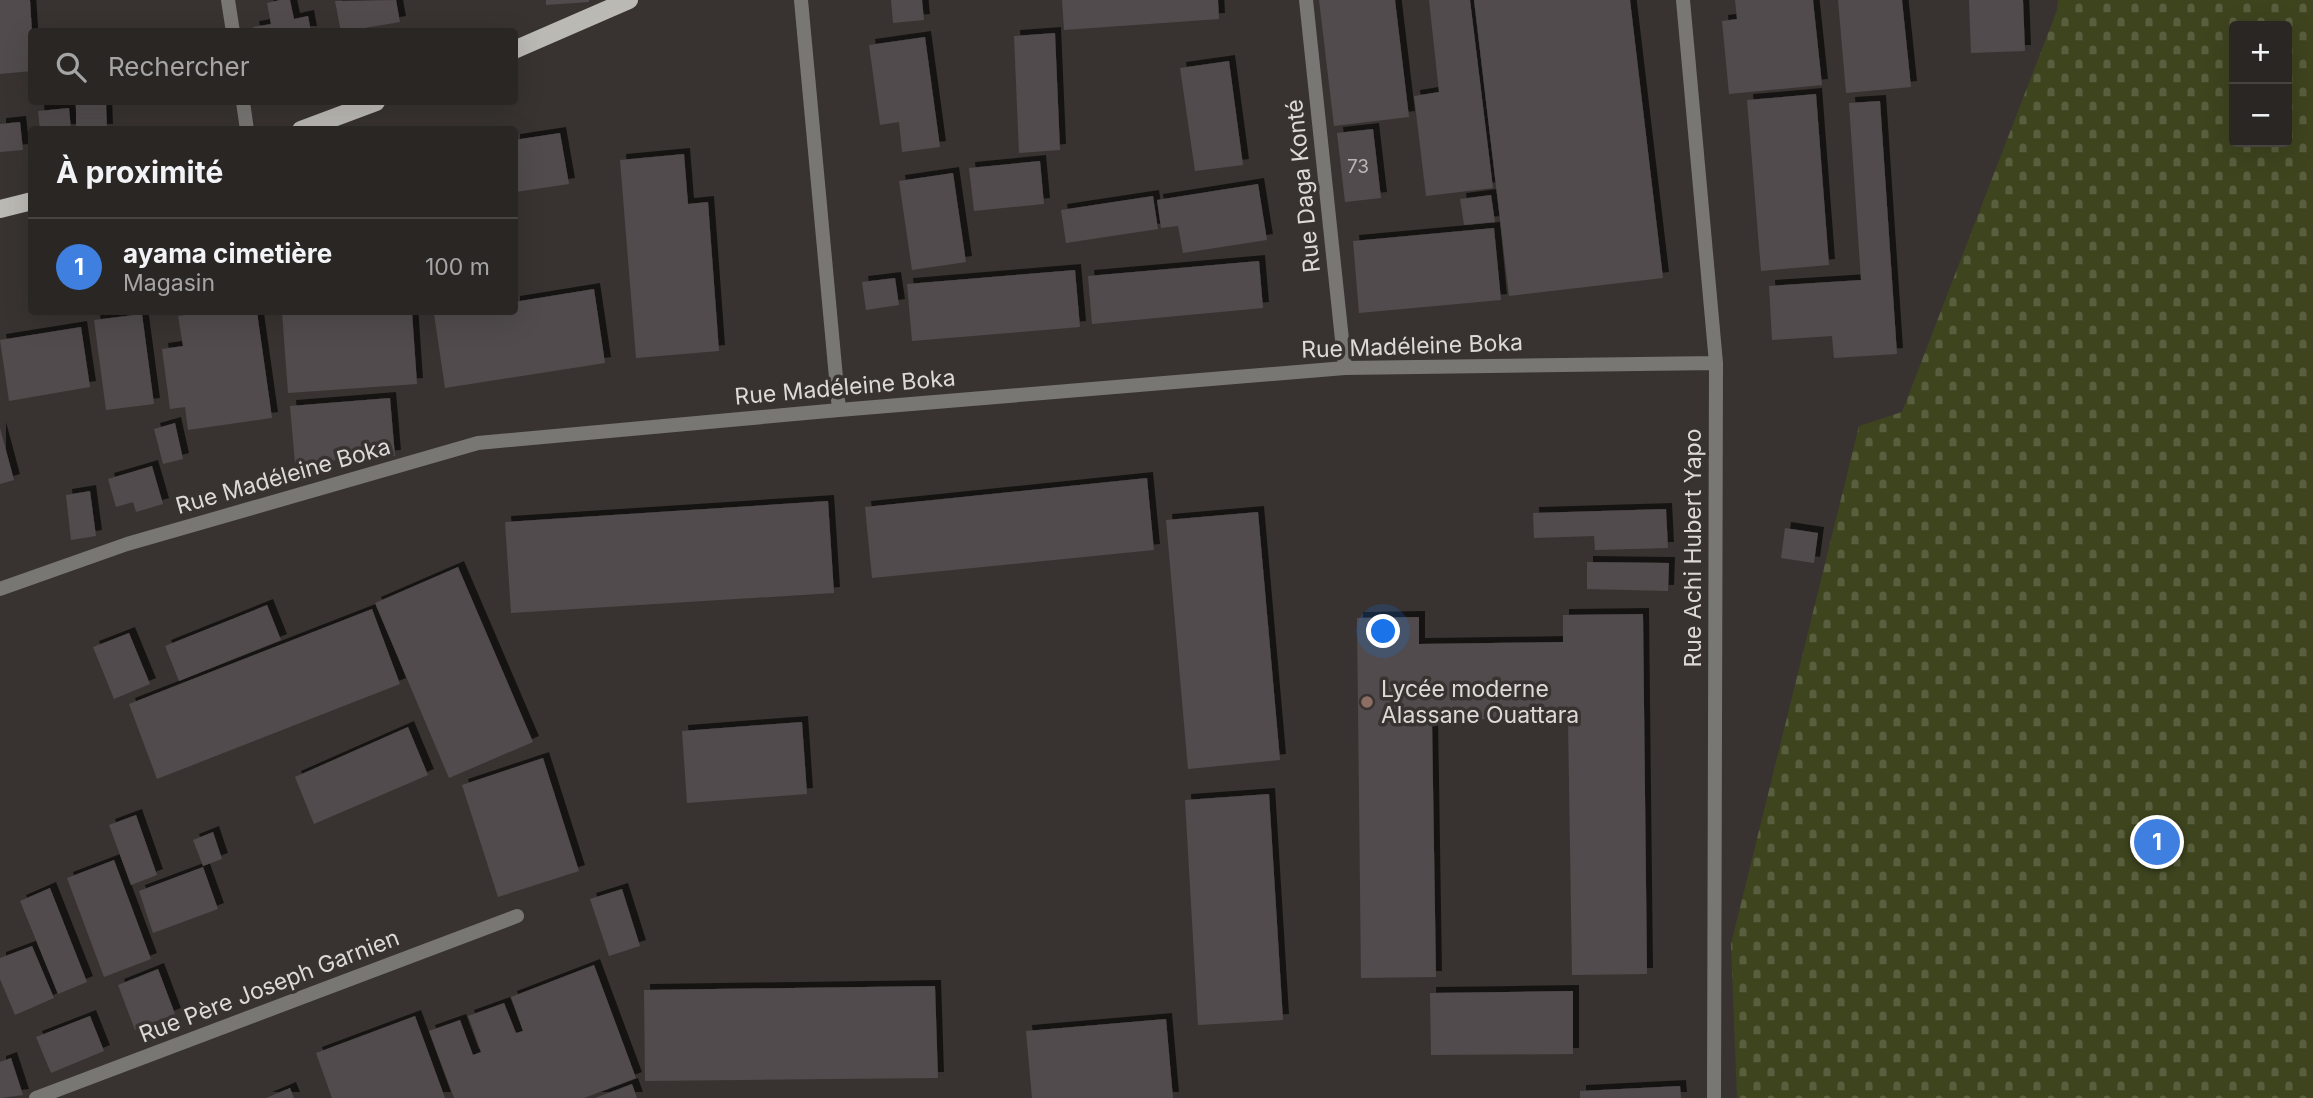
<!DOCTYPE html>
<html lang="fr">
<head>
<meta charset="utf-8">
<style>
	:root { --surface:#2a2624; --page:#363231; --text:#f1f3f6; --muted:#a5a5a6; --line:#464341; --accent:#42d77b }
	body { margin:0; font-family:Inter,sans-serif; background:var(--page); color:var(--text) }
	.controls { position:absolute; right:21px; top:21px; display:grid; overflow:hidden; border-radius:7px; box-shadow:0 7px 28px #0002 }
	.controls button { width:63px; height:63px; display:grid; place-items:center; padding:0; border:0; border-bottom:2px solid var(--line); background:var(--surface); color:var(--text); font:35px sans-serif }
	.you { position:absolute; left:1384px; top:632px; width:24px; height:24px; margin:-18px; border:5px solid #fff; border-radius:50%; background:#1a73e8; box-shadow:0 0 0 10px #1a73e833 }
	.badge { display:grid; place-items:center; width:46px; height:46px; border-radius:50%; background:var(--accent); color:#fff; font-size:23px; font-weight:700 }
	.pin { position:absolute; translate:-50% -50%; border:4px solid #fff; box-shadow:0 2px 7px #0006 }
	.list { margin:0; padding:0; list-style:none }
	h2 { display:flex; justify-content:space-between; align-items:center; height:91px; margin:0; padding:0 28px; font-size:30px }
	h2 small { font-size:23px; font-weight:400; color:var(--muted) }
	.list li { display:grid; grid-template-columns:46px 1fr auto; gap:21px; align-items:center; box-sizing:border-box; height:98px; padding:0 28px; border-top:2px solid var(--line) }
	.list b { display:block; font-size:26px; white-space:nowrap }
	.list p { margin:0; font-size:23px; white-space:nowrap; color:var(--muted) }
	.list em { font-size:23px; font-style:normal; color:var(--muted) }
	.icon { flex:none; width:38px; height:38px; fill:none; stroke:currentColor; stroke-width:2; stroke-linecap:round; stroke-linejoin:round }
	.map { position:relative; flex:none; width:2313px; height:1098px; overflow:hidden }
	.search { position:absolute; background:var(--surface); box-shadow:0 7px 28px #0002; left:28px; top:28px; width:490px; height:77px; display:flex; align-items:center; gap:18px; box-sizing:border-box; padding:0 24px; border-radius:7px; color:var(--muted); font-size:26px }
	.panel { position:absolute; background:var(--surface); box-shadow:0 7px 28px #0002; left:28px; top:126px; width:490px; height:189px; border-radius:7px }
	.map>svg:first-child { display:block }
</style>
</head>
<body>
<div class="map">
<svg width="2313" height="1098" viewBox="0 0 2313 1098">
	<defs>
		<pattern id="cemetery-stones" width="16" height="16" patternUnits="userSpaceOnUse" patternTransform="scale(1.75)"><rect width="16" height="16" fill="#3e441e"/><path d="M2 7V4a2 2 0 0 1 4 0v3zM10 15v-3a2 2 0 0 1 4 0v3z" fill="#595e3e"/></pattern>
		<filter id="shadow"><feDropShadow dx="6" dy="-6" stdDeviation="0" flood-color="#0009"/></filter>
	</defs>
	<rect width="100%" height="100%" fill="#383330"/>
	<!-- cemetery -->
	<path fill="url(#cemetery-stones)" fill-rule="evenodd" d="M 2058,0 L 2313,0 L 2313,1098 L 1737,1098 L 1731,944 L 1859,426 L 1902,412 L 2057,10 ZM 2234,26 L 2287,26 L 2287,142 L 2234,142 Z"/>
	<!-- building -->
	<path fill="#514b4d" filter="url(#shadow)" d="M 0,0 L 30,0 L 32,32 L 32,71 L 0,74 Z
		M 280,0 L 290,0 L 294,19 L 308,16 L 311,32 L 254,32 L 253,27 L 271,24 L 267,3 Z
		M 396,0 L 400,22 L 341,32 L 335,1 Z
		M 546,0 L 589,0 L 589,2 L 546,5 Z
		M 891,0 L 922,0 L 924,20 L 893,23 Z
		M 1062,0 L 1218,0 L 1219,19 L 1064,30 Z
		M 1319,0 L 1395,0 L 1409,117 L 1334,126 Z
		M 1429,0 L 1470,0 L 1493,188 L 1426,196 L 1414,96 L 1439,92 Z
		M 1474,0 L 1630,0 L 1663,278 L 1509,296 Z
		M 1735,0 L 1813,0 L 1822,85 L 1729,94 L 1722,21 L 1737,19 Z
		M 1838,0 L 1902,0 L 1911,87 L 1846,93 Z
		M 1969,0 L 2023,0 L 2025,51 L 1971,53 Z
		M 1055,33 L 1060,150 L 1019,153 L 1014,36 Z
		M 925,37 L 940,147 L 902,152 L 899,122 L 880,125 L 869,45 Z
		M 1229,61 L 1243,165 L 1195,171 L 1180,68 Z
		M 1816,94 L 1829,265 L 1761,271 L 1747,100 Z
		M 1880,101 L 1897,354 L 1834,358 L 1832,336 L 1772,340 L 1769,286 L 1861,280 L 1849,103 Z
		M 76,102 L 106,102 L 107,130 L 76,130 Z
		M 69,108 L 71,130 L 40,130 L 38,111 Z
		M 20,122 L 23,150 L 0,152 L 0,124 Z
		M 1373,129 L 1381,198 L 1345,202 L 1337,133 Z
		M 560,133 L 569,184 L 516,192 L 514,140 Z
		M 684,154 L 688,204 L 708,202 L 719,351 L 636,358 L 620,160 Z
		M 1040,161 L 1044,204 L 974,211 L 969,168 Z
		M 953,173 L 966,262 L 912,270 L 899,181 Z
		M 1258,184 L 1267,240 L 1183,253 L 1178,226 L 1161,228 L 1157,200 Z
		M 1491,195 L 1495,222 L 1464,225 L 1460,199 Z
		M 1153,196 L 1158,229 L 1066,243 L 1061,210 Z
		M 1494,228 L 1501,300 L 1359,313 L 1353,241 Z
		M 1259,261 L 1263,308 L 1092,324 L 1088,276 Z
		M 1075,270 L 1080,327 L 912,341 L 907,284 Z
		M 895,278 L 899,305 L 866,310 L 862,282 Z
		M 594,289 L 605,363 L 445,388 L 434,314 L 452,312 L 514,312 L 514,302 Z
		M 209,312 L 257,312 L 272,418 L 188,430 L 185,407 L 170,409 L 162,349 L 183,346 L 178,316 Z
		M 282,312 L 412,312 L 417,384 L 288,393 Z
		M 142,314 L 154,404 L 106,410 L 94,320 Z
		M 81,327 L 90,387 L 9,401 L 0,340 Z
		M 390,398 L 395,456 L 295,463 L 290,406 Z
		M 175,423 L 183,459 L 163,464 L 154,429 Z
		M 0,428 L 14,480 L 0,484 Z
		M 152,466 L 163,504 L 136,512 L 133,502 L 116,507 L 108,479 Z
		M 1147,478 L 1154,550 L 872,578 L 865,507 Z
		M 90,491 L 96,536 L 71,540 L 66,495 Z
		M 828,501 L 834,593 L 511,613 L 505,522 Z
		M 1666,509 L 1668,548 L 1595,550 L 1594,536 L 1534,538 L 1533,513 Z
		M 1258,512 L 1280,760 L 1188,769 L 1166,520 Z
		M 1785,528 L 1818,533 L 1814,563 L 1781,558 Z
		M 1587,562 L 1669,563 L 1668,591 L 1587,589 Z
		M 458,567 L 533,742 L 449,778 L 375,603 Z
		M 267,605 L 281,640 L 179,681 L 165,646 Z
		M 372,609 L 400,684 L 157,779 L 129,704 Z
		M 1643,614 L 1647,974 L 1572,975 L 1568,718 L 1432,720 L 1436,977 L 1361,978 L 1357,618 L 1419,617 L 1419,644 L 1563,642 L 1563,615 Z
		M 129,633 L 150,684 L 114,699 L 93,647 Z
		M 802,722 L 807,794 L 687,803 L 682,731 Z
		M 408,727 L 428,775 L 314,824 L 295,777 Z
		M 543,758 L 579,871 L 498,897 L 462,785 Z
		M 1269,794 L 1283,1020 L 1198,1025 L 1185,800 Z
		M 136,815 L 157,875 L 131,885 L 109,825 Z
		M 213,832 L 222,859 L 203,866 L 193,840 Z
		M 114,860 L 151,959 L 104,977 L 67,878 Z
		M 203,867 L 218,909 L 153,933 L 139,891 Z
		M 50,888 L 87,982 L 58,994 L 20,901 Z
		M 622,889 L 640,946 L 609,956 L 590,899 Z
		M 32,946 L 54,998 L 15,1015 L 0,979 L 0,958 Z
		M 594,965 L 636,1078 L 584,1098 L 454,1098 L 429,1031 L 460,1020 L 473,1055 L 481,1052 L 468,1016 L 504,1003 L 516,1033 L 523,1031 L 511,997 Z
		M 158,969 L 175,1014 L 135,1030 L 118,985 Z
		M 935,986 L 938,1078 L 645,1081 L 644,990 Z
		M 1573,991 L 1573,1054 L 1431,1055 L 1430,993 Z
		M 90,1016 L 104,1051 L 51,1073 L 36,1037 Z
		M 415,1016 L 445,1098 L 332,1098 L 316,1053 Z
		M 1166,1019 L 1173,1098 L 1032,1098 L 1026,1031 Z
		M 11,1058 L 23,1095 L 0,1098 L 0,1062 Z
		M 632,1084 L 637,1098 L 595,1098 Z
		M 1680,1086 L 1681,1098 L 1580,1098 L 1580,1091 Z
		M 290,1088 L 294,1098 L 266,1098 Z"/>
	<g fill="none" stroke-linecap="round" stroke-linejoin="round">
		<!-- street -->
		<path stroke="#787774" stroke-width="14" d="M 228,0 L 233,32
			M 801,0 L 839,410
			M 1306,0 L 1345,368
			M 1683,0 L 1716,363 L 1714,1098
			M 243,102 L 247,130
			M 0,589 L 127,544 L 478,443 L 839,410 L 1345,368 L 1716,363
			M 36,1098 L 517,916"/>
		<!-- primary -->
		<path stroke="#bab9b4" stroke-width="18" d="M 514,50 L 629,0
			M 301,130 L 376,102
			M 0,209 L 32,201"/>
	</g>
	<!-- markers -->
	<circle fill="#8d6e63" stroke="#383330" stroke-width="2.5" cx="1367" cy="702" r="7"/>
	<g text-anchor="middle" stroke-width="7" stroke-linejoin="round" paint-order="stroke">
		<!-- number labels -->
		<g font-size="19" fill="#b9b6b4">
			<text x="1358" y="173">73</text>
		</g>
		<!-- street labels -->
		<g font-size="23" fill="#dcd9d7" stroke="#383330">
			<text transform="translate(1303 186) rotate(-96)" y="8">Rue Daga Konté</text>
			<text transform="translate(1412 346) rotate(-2)" y="8">Rue Madéleine Boka</text>
			<text transform="translate(845 387) rotate(-5)" y="8">Rue Madéleine Boka</text>
			<text transform="translate(283 476) rotate(-16)" y="8">Rue Madéleine Boka</text>
			<text transform="translate(1693 548) rotate(-90)" y="8">Rue Achi Hubert Yapo</text>
			<text transform="translate(269 986) rotate(-21)" y="8">Rue Père Joseph Garnien</text>
		</g>
		<!-- poi labels -->
		<g font-size="23" fill="#dcd9d7" stroke="#383330" text-anchor="start">
			<text x="1381" y="697">Lycée moderne<tspan x="1381" dy="26">Alassane Ouattara</tspan></text>
		</g>
	</g>
</svg>
<div class="controls">
<button>+</button>
<button>−</button>
</div>
<div class="you"></div>
<div class="pin badge" style="left:2157px;top:842px;background:#3f7fe0">1</div>
<div class="search"><svg class="icon" aria-label="search" viewBox="0 0 24 24"><circle cx="10" cy="10" r="6"/><path d="M15 15l6 6"/></svg>Rechercher</div>
<section class="panel">
<h2>À proximité<small></small></h2>
<ul class="list">
<li><span class="badge" style="background:#3f7fe0">1</span><div><b>ayama cimetière</b><p>Magasin</p></div><em>100 m</em></li>
</ul>
</section>
</div>
</body>
</html>
